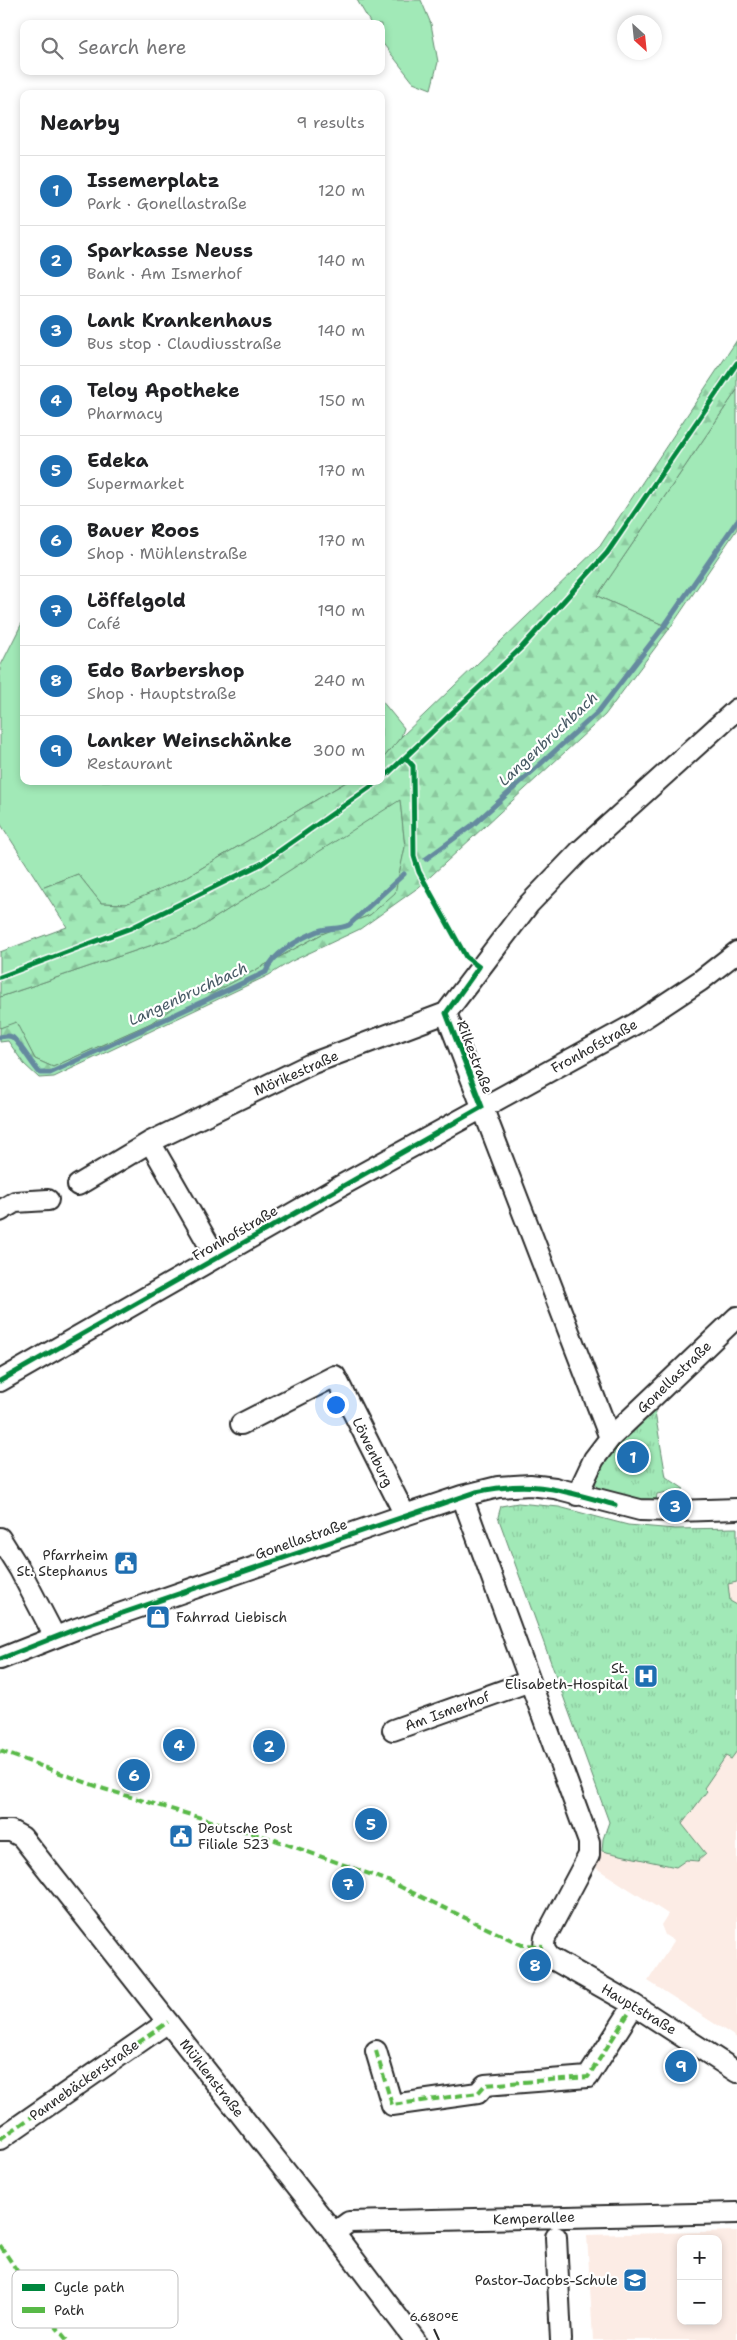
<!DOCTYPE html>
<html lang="en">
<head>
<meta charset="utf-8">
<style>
	:root { --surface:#fff; --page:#f6f6f6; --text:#202124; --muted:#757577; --line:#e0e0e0; --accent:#1f6fb2 }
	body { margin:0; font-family:"Shantell Sans",sans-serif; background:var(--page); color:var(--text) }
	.controls { position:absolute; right:15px; bottom:15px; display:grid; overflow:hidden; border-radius:10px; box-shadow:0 2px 8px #0003 }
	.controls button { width:45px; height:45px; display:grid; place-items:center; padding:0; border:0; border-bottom:1px solid var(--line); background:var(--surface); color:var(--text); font:25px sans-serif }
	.compass { position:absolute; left:617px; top:15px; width:45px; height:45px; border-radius:50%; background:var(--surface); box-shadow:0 2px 8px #0003; rotate:153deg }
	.you { position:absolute; left:335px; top:1404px; width:18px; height:18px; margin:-12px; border:4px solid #fff; border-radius:50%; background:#1a73e8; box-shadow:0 0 0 8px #1a73e833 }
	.badge { display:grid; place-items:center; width:32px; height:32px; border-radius:50%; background:var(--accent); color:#fff; font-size:16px; font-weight:700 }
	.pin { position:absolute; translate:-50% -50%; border:2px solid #fff; box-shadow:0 1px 5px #0006 }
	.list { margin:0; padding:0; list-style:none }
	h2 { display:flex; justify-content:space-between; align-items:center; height:65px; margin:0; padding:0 20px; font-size:21px }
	h2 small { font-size:16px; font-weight:400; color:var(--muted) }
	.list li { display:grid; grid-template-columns:32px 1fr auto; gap:15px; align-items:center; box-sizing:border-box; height:70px; padding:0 20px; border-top:1px solid var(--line) }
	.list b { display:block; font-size:19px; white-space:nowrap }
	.list p { margin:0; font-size:16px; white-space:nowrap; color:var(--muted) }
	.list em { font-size:16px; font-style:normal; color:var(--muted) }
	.icon { flex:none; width:28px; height:28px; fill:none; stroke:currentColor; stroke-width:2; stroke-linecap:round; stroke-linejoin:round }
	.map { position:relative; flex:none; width:737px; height:2340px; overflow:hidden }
	.search { position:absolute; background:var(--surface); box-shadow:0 2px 8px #0003; left:20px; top:20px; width:365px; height:55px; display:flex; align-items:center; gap:12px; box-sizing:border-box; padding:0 18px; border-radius:10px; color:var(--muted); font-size:19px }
	.panel { position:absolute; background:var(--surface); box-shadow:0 2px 8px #0003; left:20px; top:90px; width:365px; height:695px; border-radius:10px }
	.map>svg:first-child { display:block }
</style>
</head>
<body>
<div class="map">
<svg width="737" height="2340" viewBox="0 0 737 2340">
	<defs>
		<pattern id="forest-firs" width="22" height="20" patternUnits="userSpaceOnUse" patternTransform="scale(1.25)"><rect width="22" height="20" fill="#a1e9b7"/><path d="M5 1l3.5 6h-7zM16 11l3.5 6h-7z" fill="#8bc89e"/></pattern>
		<pattern id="park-tufts" width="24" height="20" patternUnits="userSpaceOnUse" patternTransform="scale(1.25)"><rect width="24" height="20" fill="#a1e9b7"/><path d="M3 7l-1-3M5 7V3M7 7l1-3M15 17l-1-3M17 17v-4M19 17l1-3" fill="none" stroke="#8bc89e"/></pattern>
	</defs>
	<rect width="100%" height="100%" fill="#fff"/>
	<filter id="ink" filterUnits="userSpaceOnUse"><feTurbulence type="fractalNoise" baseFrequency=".02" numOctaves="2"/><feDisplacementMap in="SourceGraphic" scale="10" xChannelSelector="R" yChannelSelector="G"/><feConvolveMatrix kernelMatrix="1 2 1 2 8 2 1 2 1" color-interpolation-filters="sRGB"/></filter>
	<g filter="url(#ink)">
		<!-- built -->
		<path fill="#fcece5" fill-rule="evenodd" d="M 518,1503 L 559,1507 L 628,1525 L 675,1529 L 737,1528 L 737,2038 L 648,1981 L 674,1941 L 665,1935 L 661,1925 L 668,1914 L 596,1868 L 603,1847 L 603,1839 L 609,1822 L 498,1517 L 501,1506 Z
			M 737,2231 L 737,2340 L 593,2340 L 587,2235 ZM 681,2239 L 718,2239 L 718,2321 L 681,2321 Z"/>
		<!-- grass -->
		<path fill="#a1e9b7" stroke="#668a71" d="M 357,0 L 421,0 L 431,24 L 438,62 L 431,89 L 413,82 L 381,41 L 381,24 L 371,24 Z
			M 737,390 L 737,529 L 670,628 L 597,596 Z
			M 24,619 L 24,781 L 348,781 L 185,878 L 126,904 L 101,903 L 78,874 L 42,888 L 0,823 L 0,667 Z
			M 381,700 L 404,728 L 401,737 L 381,761 Z
			M 400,799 L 405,847 L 396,893 L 370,915 L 322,934 L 213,993 L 185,992 L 174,1007 L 151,1023 L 53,1067 L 35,1059 L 16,1023 L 0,1028 L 0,997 L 196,930 Z"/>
		<!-- forest -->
		<path fill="url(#forest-firs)" stroke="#668a71" d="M 737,340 L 737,390 L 597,596 L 670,628 L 605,715 L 419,887 L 360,929 L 290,962 L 269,975 L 54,1077 L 39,1078 L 24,1064 L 8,1041 L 0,1042 L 0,1028 L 16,1022 L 35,1059 L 53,1067 L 151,1023 L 174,1007 L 185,992 L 213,993 L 322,934 L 370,915 L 395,893 L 405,847 L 400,800 L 196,930 L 0,997 L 0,952 L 67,927 L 42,888 L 78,874 L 101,903 L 126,904 L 185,878 L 348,781 L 381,781 L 381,761 L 401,737 L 600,546 Z"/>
		<!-- park -->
		<path fill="url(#park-tufts)" stroke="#668a71" d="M 654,1407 L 666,1477 L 684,1489 L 657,1494 L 656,1500 L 639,1499 L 598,1490 L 594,1480 L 612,1445 Z
			M 518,1503 L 559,1507 L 628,1525 L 675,1529 L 737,1528 L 737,1582 L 728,1584 L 730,1601 L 737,1605 L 737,1751 L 731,1759 L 726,1756 L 704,1788 L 707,1791 L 682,1824 L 706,1854 L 698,1861 L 686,1860 L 676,1867 L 602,1851 L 603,1839 L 609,1822 L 498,1517 L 501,1506 Z"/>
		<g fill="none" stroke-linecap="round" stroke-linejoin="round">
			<!-- stream -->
			<path stroke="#658a9f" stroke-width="5" d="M 426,859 L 474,824 L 598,712 L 665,625 L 737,521
				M 0,1037 C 4,1036 8,1035 12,1037 C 18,1040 32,1065 40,1073 L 50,1073 L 266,972 C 271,954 301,938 318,931 C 328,927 339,930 349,925 L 404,874"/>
			<!-- minor casing -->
			<g stroke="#2b2b2b" stroke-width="24">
				<path id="minor" d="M 150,1142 L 216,1257
					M 78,1185 L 150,1142 L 313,1063 L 446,1013
					M 0,1211 L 15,1202 L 48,1200
					M 0,1381 L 344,1184 L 635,1024 L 700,981 L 737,952
					M 241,1424 L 335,1376 L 405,1515
					M 610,1438 L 737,1317
					M 577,1495 L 594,1459 L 610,1438 L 446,1013 L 529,904 L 579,852 L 737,709
					M 462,1496 L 589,1842 L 589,1855 L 545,1938 C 543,1947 544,1951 551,1958 L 634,2005 L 737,2072
					M 0,1538 L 20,1570 L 55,1637
					M 0,1659 L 76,1629 L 405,1515 L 462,1496 L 498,1487 L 530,1485 L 555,1488 L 640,1510 L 677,1511 L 737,1509
					M 393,1730 L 530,1681
					M 0,1831 L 11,1831 L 22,1837 L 334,2233 L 415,2340
					M 376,2051 L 392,2105 L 478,2093 L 485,2085 L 588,2077 L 634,2005
					M 0,2139 L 168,2022
					M 334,2233 L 349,2222 L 737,2213
					M 556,2237 L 561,2340"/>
			</g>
			<!-- minor -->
			<use href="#minor" stroke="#fff" stroke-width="20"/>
			<!-- quiet -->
			<path stroke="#58b947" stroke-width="4" stroke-dasharray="8 4" stroke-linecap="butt" d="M 0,1751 L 104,1789 L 275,1840 L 386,1880 L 522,1945 L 543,1946
				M 376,2051 L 392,2105 L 478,2093 L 485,2085 L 588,2077 L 634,2005
				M 0,2139 L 168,2022
				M 0,2245 L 47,2316 L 67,2340"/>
			<!-- cycleway casing -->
			<g stroke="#fff" stroke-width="8">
				<path id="cycleway" d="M 381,780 L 522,647 L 607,553 L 737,363
					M 0,977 L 131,928 L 261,864 L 379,781
					M 0,1381 L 482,1107 L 446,1013 L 479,967 L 466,957 L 419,872 L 414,856 L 413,766 L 406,758
					M 0,1659 L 76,1629 L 476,1492 C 533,1479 561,1490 615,1505"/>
			</g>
			<!-- cycleway -->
			<use href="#cycleway" stroke="#00873e" stroke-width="5"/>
		</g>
	</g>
	<!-- ticks -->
	<path fill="none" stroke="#2b2b2b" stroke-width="2" d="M 434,2329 L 439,2340"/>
	<!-- icons -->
	<defs>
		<g id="civic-square" transform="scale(1.25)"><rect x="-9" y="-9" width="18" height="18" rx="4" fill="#1f6fb2" stroke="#fff"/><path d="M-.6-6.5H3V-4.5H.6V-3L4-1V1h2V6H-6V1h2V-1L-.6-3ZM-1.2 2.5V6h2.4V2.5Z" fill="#fff"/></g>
		<g id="shop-square" transform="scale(1.25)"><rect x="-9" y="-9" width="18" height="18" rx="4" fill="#1f6fb2" stroke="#fff"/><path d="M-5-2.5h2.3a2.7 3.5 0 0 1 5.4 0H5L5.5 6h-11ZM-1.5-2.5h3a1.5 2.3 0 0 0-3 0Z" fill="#fff"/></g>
		<g id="hospital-square" transform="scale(1.25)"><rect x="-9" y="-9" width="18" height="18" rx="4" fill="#1f6fb2" stroke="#fff"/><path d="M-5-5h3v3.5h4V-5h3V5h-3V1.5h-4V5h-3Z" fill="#fff"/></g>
		<g id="school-square" transform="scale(1.25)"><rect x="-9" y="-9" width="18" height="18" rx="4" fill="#1f6fb2" stroke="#fff"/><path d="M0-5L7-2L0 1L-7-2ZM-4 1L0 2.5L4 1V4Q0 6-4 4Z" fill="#fff"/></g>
	</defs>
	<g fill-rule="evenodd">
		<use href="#civic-square" x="126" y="1563"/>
		<use href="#shop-square" x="158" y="1617"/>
		<use href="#hospital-square" x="646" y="1676"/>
		<use href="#civic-square" x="181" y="1836"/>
		<use href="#school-square" x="635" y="2280"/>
	</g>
	<g text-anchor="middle" stroke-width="4.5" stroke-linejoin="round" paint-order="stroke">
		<!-- street labels -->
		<g font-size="14" fill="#2b2b2b" stroke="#fff">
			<text transform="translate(594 1046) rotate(-29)" y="5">Fronhofstraße</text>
			<text transform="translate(475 1057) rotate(69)" y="5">Rilkestraße</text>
			<text transform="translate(296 1073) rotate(-24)" y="5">Mörikestraße</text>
			<text transform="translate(235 1233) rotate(-30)" y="5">Fronhofstraße</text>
			<text transform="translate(674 1377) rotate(-44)" y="5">Gonellastraße</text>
			<text transform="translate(373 1452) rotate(64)" y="5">Löwenburg</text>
			<text transform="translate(301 1539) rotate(-19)" y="5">Gonellastraße</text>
			<text transform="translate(447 1711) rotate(-20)" y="5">Am Ismerhof</text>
			<text transform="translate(639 2009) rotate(31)" y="5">Hauptstraße</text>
			<text transform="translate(212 2078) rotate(52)" y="5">Mühlenstraße</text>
			<text transform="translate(84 2080) rotate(-35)" y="5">Pannebäckerstraße</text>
			<text transform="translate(534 2218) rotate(-2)" y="5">Kemperallee</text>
		</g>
		<!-- poi labels -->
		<g font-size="14" fill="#2b2b2b" stroke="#fff" text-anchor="end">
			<text x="108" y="1560">Pfarrheim<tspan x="108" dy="16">St. Stephanus</tspan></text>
			<text x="176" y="1622" text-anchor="start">Fahrrad Liebisch</text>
			<text x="628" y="1673">St.<tspan x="628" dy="16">Elisabeth-Hospital</tspan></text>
			<text x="198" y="1833" text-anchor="start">Deutsche Post<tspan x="198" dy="16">Filiale 523</tspan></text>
			<text x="618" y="2285">Pastor-Jacobs-Schule</text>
		</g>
		<!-- water labels -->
		<g font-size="15" font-style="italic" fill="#485a65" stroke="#fff">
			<text transform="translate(548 739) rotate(-43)" y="5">Langenbruchbach</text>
			<text transform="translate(188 994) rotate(-25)" y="5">Langenbruchbach</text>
		</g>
	</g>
	<!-- legend -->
	<rect x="12" y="2270" width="166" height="58" rx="8" fill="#fff" stroke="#bfbfbf" stroke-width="1"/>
	<rect x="22" y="2284" width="23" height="7" fill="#00873e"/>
	<rect x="22" y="2307" width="23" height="6" fill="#58b947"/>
	<g font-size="14" fill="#2b2b2b">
		<text x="54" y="2292">Cycle path</text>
		<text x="54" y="2315">Path</text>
	</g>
	<g font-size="12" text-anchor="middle" fill="#2b2b2b" stroke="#fff" stroke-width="4.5" stroke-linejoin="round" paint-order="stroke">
		<text x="434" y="2321">6.680°E</text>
	</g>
</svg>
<div class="controls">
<button>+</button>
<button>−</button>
</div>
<svg class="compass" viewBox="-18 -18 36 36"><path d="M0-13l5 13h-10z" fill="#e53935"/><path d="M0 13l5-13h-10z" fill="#757577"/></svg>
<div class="you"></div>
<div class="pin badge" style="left:633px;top:1457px">1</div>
<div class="pin badge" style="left:269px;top:1746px">2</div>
<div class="pin badge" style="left:675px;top:1506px">3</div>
<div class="pin badge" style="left:179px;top:1745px">4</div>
<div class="pin badge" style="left:371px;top:1824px">5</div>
<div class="pin badge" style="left:134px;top:1775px">6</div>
<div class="pin badge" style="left:348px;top:1884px">7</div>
<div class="pin badge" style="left:535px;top:1965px">8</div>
<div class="pin badge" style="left:681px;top:2066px">9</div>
<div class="search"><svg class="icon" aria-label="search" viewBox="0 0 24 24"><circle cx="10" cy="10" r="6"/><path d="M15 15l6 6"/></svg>Search here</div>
<section class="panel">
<h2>Nearby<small>9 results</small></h2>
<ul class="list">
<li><span class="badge">1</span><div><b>Issemerplatz</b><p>Park · Gonellastraße</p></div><em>120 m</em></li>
<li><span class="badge">2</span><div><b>Sparkasse Neuss</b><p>Bank · Am Ismerhof</p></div><em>140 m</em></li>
<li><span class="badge">3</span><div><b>Lank Krankenhaus</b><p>Bus stop · Claudiusstraße</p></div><em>140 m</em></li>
<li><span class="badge">4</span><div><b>Teloy Apotheke</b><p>Pharmacy</p></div><em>150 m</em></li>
<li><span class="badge">5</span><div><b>Edeka</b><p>Supermarket</p></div><em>170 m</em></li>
<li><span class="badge">6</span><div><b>Bauer Roos</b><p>Shop · Mühlenstraße</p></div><em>170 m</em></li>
<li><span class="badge">7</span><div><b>Löffelgold</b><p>Café</p></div><em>190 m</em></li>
<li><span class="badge">8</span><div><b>Edo Barbershop</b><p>Shop · Hauptstraße</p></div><em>240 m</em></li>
<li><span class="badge">9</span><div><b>Lanker Weinschänke</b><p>Restaurant</p></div><em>300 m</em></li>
</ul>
</section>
</div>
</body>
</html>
